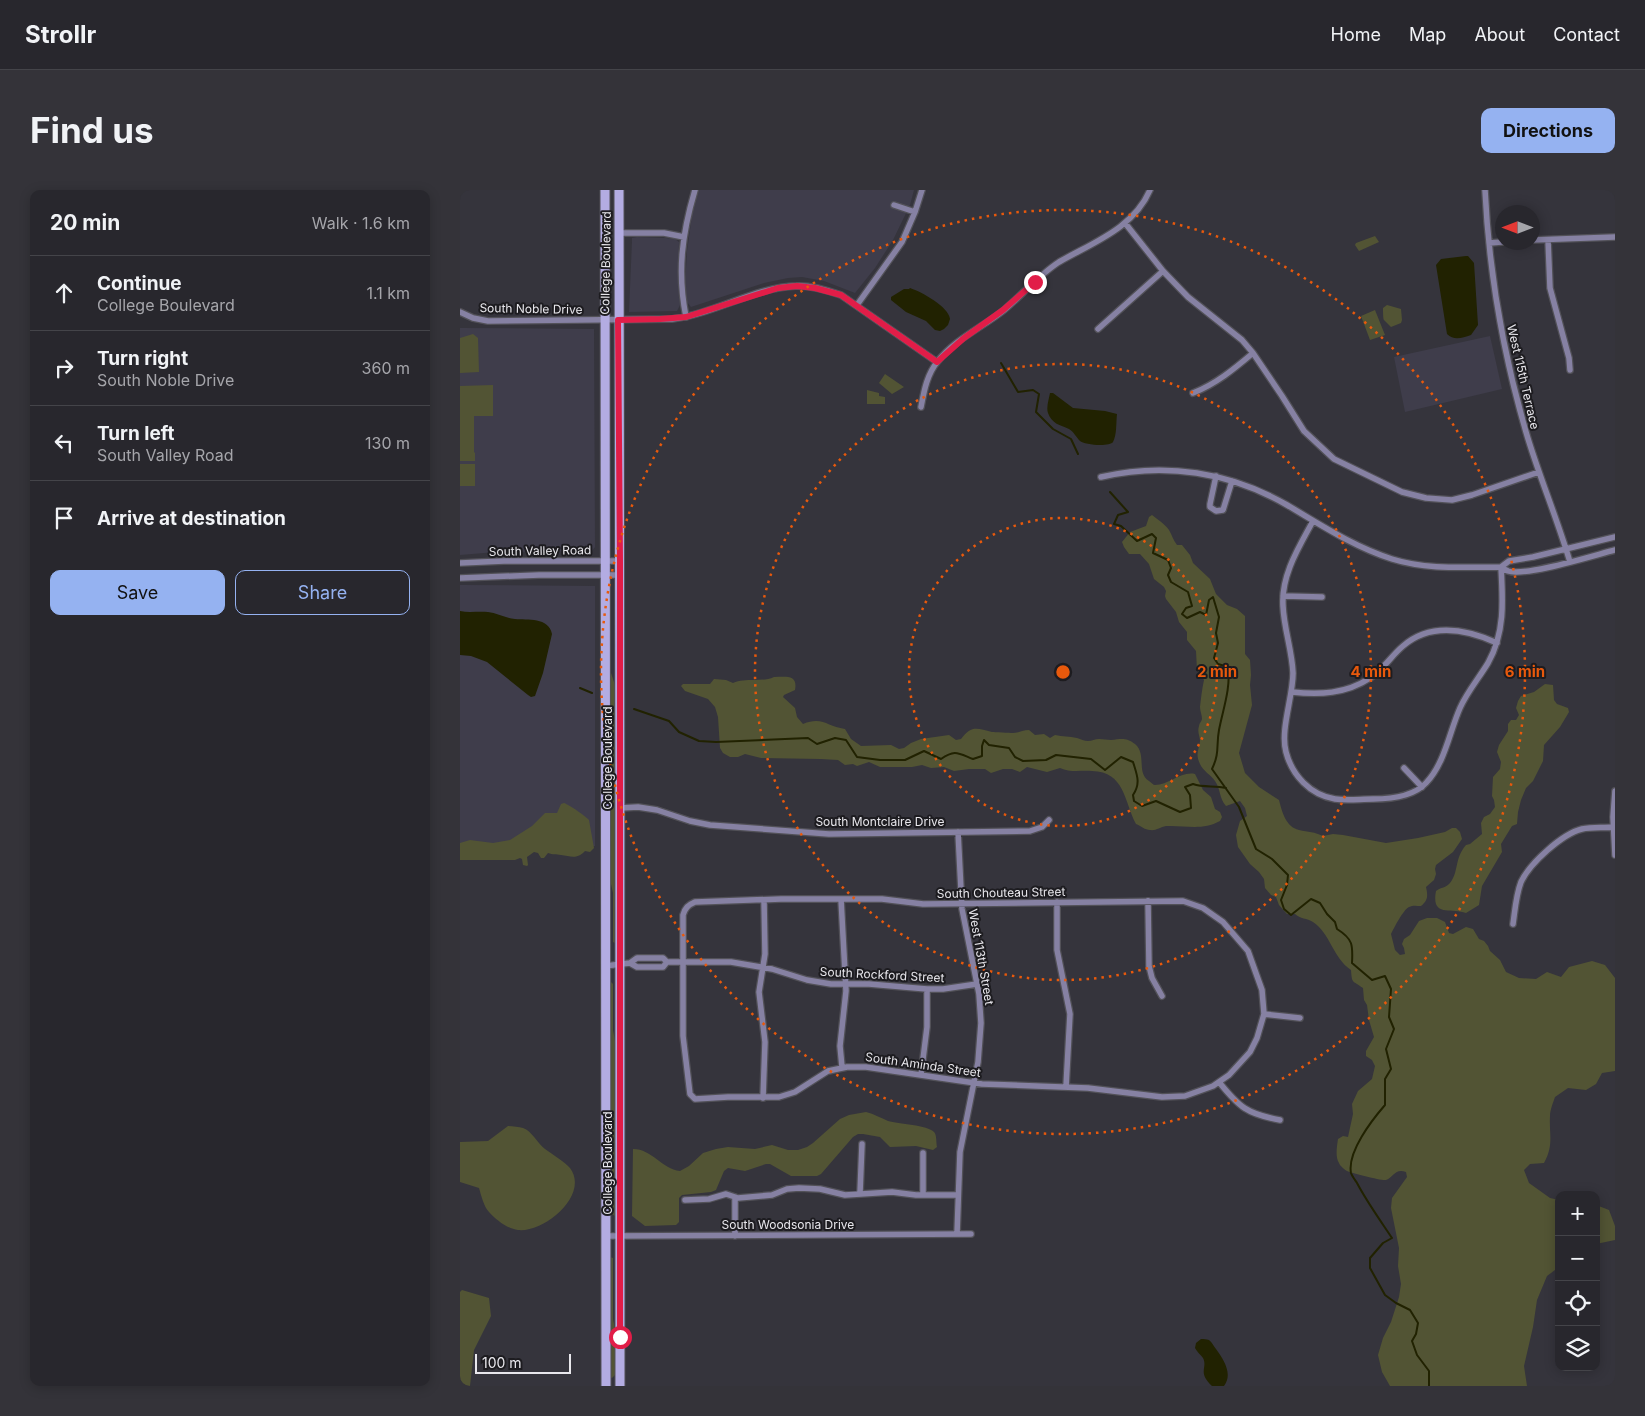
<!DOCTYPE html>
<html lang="en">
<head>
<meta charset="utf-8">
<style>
	:root { --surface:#28272d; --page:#343339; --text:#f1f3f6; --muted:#a5a5aa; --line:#444449; --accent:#95b2f1 }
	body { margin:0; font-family:Inter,sans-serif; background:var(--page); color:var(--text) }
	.controls { position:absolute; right:15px; bottom:15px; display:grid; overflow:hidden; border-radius:10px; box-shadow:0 2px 12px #0003 }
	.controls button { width:45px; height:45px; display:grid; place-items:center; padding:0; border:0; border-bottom:1px solid var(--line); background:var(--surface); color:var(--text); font:25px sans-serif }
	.compass { position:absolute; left:1035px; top:15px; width:45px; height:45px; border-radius:50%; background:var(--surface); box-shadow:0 2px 12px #0003; rotate:270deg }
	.scale { position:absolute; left:15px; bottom:12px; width:96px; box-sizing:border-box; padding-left:5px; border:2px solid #e8e7ec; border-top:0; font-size:14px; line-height:18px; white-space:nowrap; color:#e8e7ec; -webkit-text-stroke:4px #1d1c20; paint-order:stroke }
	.stop { position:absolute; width:15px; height:15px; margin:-11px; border:4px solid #e11d48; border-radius:50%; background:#fff }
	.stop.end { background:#e11d48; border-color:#fff; box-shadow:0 1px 5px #0008 }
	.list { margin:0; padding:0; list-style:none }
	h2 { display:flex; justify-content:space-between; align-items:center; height:65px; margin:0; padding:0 20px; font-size:21px }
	h2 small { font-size:16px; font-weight:400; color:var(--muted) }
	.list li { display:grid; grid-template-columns:32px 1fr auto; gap:15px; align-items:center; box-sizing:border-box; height:75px; padding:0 20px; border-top:1px solid var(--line) }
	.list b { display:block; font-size:19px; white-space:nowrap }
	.list p { margin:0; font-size:16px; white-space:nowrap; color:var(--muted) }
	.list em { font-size:16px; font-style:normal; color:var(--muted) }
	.actions { display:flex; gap:10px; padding:15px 20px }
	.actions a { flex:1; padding:11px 0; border:1px solid var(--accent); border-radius:10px; text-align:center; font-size:18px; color:var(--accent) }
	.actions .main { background:var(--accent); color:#111 }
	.icon { flex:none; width:28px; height:28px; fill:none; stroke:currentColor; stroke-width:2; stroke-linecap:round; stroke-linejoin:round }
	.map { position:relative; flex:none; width:1155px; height:1196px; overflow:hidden; border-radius:10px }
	header { display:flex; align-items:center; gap:30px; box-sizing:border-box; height:70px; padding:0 25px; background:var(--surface); border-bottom:1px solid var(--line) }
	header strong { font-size:24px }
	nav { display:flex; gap:28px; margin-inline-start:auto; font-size:18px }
	.intro { display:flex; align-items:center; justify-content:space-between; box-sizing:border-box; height:120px; padding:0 30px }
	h1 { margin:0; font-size:35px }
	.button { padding:12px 22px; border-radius:10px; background:var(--accent); color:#111; font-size:18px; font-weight:700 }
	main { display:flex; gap:30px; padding:0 30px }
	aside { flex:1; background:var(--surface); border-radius:10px; box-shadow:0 2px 12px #0003 }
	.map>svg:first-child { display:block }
</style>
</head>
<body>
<header>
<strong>Strollr</strong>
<nav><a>Home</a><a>Map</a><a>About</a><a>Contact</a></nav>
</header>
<div class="intro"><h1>Find us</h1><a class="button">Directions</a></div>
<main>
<aside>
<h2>20 min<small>Walk · 1.6 km</small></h2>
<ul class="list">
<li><svg class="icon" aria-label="ahead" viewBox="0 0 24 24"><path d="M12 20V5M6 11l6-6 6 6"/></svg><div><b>Continue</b><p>College Boulevard</p></div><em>1.1 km</em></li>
<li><svg class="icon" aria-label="right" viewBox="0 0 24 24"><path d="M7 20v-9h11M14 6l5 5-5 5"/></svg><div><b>Turn right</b><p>South Noble Drive</p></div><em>360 m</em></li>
<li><svg class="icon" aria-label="left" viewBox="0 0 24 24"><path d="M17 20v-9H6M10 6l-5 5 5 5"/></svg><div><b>Turn left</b><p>South Valley Road</p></div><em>130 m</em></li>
<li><svg class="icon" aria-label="arrive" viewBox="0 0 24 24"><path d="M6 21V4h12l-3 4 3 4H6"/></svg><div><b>Arrive at destination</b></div></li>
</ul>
<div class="actions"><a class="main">Save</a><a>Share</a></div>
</aside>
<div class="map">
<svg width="1155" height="1196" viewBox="0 0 1155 1196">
	<rect width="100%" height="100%" fill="#35343c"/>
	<!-- built -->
	<path fill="#3f3d4b" d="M 239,0 L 454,0 L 450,15 L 433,50 L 415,78 L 395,103 L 364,91 L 342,87 L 328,88 L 304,93 L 231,117 L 227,112 L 225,96 L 227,61 L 232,26 Z
		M 177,47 L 206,48 L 215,49 L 219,52 L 218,100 L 220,115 L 217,121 L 169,122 L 172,51 L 172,48 Z
		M 0,138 L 134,139 L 135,357 L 132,361 L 36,362 L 0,365 Z
		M 1030,146 L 1042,199 L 945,222 L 934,167 Z
		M 0,395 L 135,396 L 135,656 L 0,657 Z"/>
	<!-- green -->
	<path fill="#525434" d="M 915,46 L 919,52 L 899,61 L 895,55 L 896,53 Z
		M 927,115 L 941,119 L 942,130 L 941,133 L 931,137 L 924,130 C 923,130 923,119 923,118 Z
		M 915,120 L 925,145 L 910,150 L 901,126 Z
		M 13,144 L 18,148 L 19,182 L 0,183 L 0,148 Z
		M 425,184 L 444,197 L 432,204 L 419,193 Z
		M 33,195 L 33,226 L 14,226 L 14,262 L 15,263 L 15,271 L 0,271 L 0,196 Z
		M 407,200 L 419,203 L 419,206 L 425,207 L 425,214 L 407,214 Z
		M 0,274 L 15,274 L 15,296 L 0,296 Z
		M 692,325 C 697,329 705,334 709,340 C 712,345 713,350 717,355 L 722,355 L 730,365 L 733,373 L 750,389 L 756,404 L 767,415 L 777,419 L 785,426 L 785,464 L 790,470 L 791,485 L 790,495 L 792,515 L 779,563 L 785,583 L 799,597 L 819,610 C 822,622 826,637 839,640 C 848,642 855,642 863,646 L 873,644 L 883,645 L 926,653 L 958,648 L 985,642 L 992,638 L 996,638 L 1000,642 L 1002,649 L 993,662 L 976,675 L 975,679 L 976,684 L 974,690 L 966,697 C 968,706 968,710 961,716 C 957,716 953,715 949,717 C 943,720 934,738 931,744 L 935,760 L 940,765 L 945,764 L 944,758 L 942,754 L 944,749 L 950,745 L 959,731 L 967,728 L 977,728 L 985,732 L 989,743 L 993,744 L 1006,737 L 1013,739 L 1019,749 L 1024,751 L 1028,756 L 1030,761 L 1040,770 L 1046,782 L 1059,788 L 1076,789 L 1087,782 L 1101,787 L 1109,777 L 1132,771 L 1145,775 L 1155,788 L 1155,881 L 1142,883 L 1136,894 L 1126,900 L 1108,898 L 1095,907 C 1093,913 1090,920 1090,926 C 1089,945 1094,955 1084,973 L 1070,974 L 1064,980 L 1069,993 L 1090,1008 L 1099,1010 L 1099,1077 L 1087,1086 L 1077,1110 L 1073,1137 L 1064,1176 L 1067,1196 L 930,1196 L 922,1182 L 918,1165 L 923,1148 L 931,1132 L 939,1107 L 941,1094 L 938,1076 L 939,1058 L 931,1018 L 932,1008 L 947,987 L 946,982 C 935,978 934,987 926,990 C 922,991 892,983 887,981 C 885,980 880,976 879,973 C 875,967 877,956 878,949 L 883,946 L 888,947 L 893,924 L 892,914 L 898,901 L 912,889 L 915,876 L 912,870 L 906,866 L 906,861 L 914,847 L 909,830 L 907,815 L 904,810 L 903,798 C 892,790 892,794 891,780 C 873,768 870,743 853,732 C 847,728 840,729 835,724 L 827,724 L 819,715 L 816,707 L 811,705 L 805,698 L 804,689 L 799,682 L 790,674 L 778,657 L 776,645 L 780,631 L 787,626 L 785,618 L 780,611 L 766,616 C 759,608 761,600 755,591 C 751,585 743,581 740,574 C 735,564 739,560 740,551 C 740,546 737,542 739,536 C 739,533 742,531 742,529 C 742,525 740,521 740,517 C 741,508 742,499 744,490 L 737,480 L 736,461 L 727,450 L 727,442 L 719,432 L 716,422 L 706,409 L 705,406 L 706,401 L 704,397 L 694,389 L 689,374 L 680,364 L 669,364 L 664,357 L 662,352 L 670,342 L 686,336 L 689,327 Z
		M 149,483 L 151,483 L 156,498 L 157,751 L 155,753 L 153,752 L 153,703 L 149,685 Z
		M 314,487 C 326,487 338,484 335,500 L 324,505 L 323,507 L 335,518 L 337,527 L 343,534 C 363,526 367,537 385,539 L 391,549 L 401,556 L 431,555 L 439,559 L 444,558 L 451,553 L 461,549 L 489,545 L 496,550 L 501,549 C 511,535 517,538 532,542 C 534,542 550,543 553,543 C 558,543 563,540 569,540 L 575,545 L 584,544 L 590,548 L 595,545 C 603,547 609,546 617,548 C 621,549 624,551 628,551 C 632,551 635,549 639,549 C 643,549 647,550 651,550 C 661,549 666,547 675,554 C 687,564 676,583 689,591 C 692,593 693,595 695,595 C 709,595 721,581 735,584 L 743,600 L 751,607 L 755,619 L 760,622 L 762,627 L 760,631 C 742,641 725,635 706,636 C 700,637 696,641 690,640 C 685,640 681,636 676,634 C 664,611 665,582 632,581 C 621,580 611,583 600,578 L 587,582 L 567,577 L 560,582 L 552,579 L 543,579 L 531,583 L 525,579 L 509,579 L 494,581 L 484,577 L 471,578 L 462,575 L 452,577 L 420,577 L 409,572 L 397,576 L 393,574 L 385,575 L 378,570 L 361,569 L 301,568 L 285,564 L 278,567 L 270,567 L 263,563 L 260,558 L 258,527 L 255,517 L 248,509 L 225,501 L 221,496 L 223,494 L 250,494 L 254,489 L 266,490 L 273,493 C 286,487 301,493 314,487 Z
		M 1085,494 L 1093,495 L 1094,510 L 1097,514 L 1108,518 L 1109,522 L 1100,537 L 1084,555 L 1083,571 L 1073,591 L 1066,598 L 1061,610 L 1058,622 L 1057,634 L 1052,636 L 1041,654 L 1042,662 L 1022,696 L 1019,715 L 1006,723 C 991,717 971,728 976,701 C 981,697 986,698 990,693 C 999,682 994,669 1006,655 L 1010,654 L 1022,644 L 1021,633 L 1024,627 L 1030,624 L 1035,617 L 1034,610 L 1032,606 L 1033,587 L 1040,579 L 1041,572 L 1037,562 L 1039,555 L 1048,541 L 1048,534 L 1051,530 L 1056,530 L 1059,525 L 1056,518 L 1058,511 L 1061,506 L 1074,502 Z
		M 104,613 C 108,614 127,627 129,630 L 134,658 L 130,662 L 125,661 C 117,670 110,666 101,665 C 96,664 93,665 88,663 L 84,668 L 81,668 L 78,663 L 74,662 L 67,667 L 68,675 L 67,676 L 63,675 L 62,669 L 60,668 L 55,670 L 0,670 L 0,653 L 10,650 L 33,653 L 50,650 L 72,636 L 85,623 L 97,623 L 101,614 Z
		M 151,792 L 153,794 L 153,840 L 157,862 L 155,1026 L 152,1024 L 152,963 L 150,950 L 150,793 Z
		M 406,922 C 414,924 421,928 428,931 C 438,934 468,935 474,942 C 477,945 476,953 477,957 L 473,960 L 456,956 L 430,957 L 420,947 L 403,944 L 398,944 L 393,947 L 361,984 L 357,986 L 331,986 L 310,974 L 306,974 L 285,981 L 268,978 L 264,981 L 256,1000 L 251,1002 L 222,1005 L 219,1008 L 219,1032 L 216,1035 L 185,1036 L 172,1026 L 173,959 C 192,959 202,979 220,981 L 229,976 L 243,963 L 256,959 L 268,957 L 295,959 L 312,955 L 328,960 L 338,960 L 347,957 L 353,953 L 380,929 L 389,925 Z
		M 48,936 C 53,936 59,937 63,938 C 72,941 78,954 85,959 C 92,964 105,972 110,978 C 130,1005 84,1043 58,1040 C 48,1039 36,1030 29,1022 C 24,1017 21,1005 19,998 L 0,992 L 0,952 L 28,951 Z
		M 1136,1015 L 1149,1020 L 1155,1036 L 1155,1050 L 1136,1054 Z
		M 150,1067 L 153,1068 L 153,1129 L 156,1145 L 156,1184 L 152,1188 L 150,1187 Z
		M 2,1100 L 29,1108 L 31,1126 L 14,1160 L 10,1196 L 0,1196 L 0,1102 Z"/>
	<!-- water -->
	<path fill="#212201" d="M 1006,66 L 1008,66 L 1014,73 L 1018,135 L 1011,145 C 1002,148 994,151 987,144 L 976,75 L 981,69 Z
		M 450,98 C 462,102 489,117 490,129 L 488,135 L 484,139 L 480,141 L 475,140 L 466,131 L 446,122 L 431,110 L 431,107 L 444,99 L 449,99 Z
		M 590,203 L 593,203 L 613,218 L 645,221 L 657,224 C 656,232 657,245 653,252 C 650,257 624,255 620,251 C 616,247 614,242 609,239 C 600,235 592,234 588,223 C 586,217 589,209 590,203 Z
		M 0,421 C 9,423 18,421 28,422 C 37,423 45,428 55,429 C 67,430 89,427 92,444 L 83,483 L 75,506 L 71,507 L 68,505 L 27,472 L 11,466 L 0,465 Z
		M 741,1149 C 744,1149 746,1149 749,1150 C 752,1152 754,1157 756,1159 C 764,1170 773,1184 764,1196 L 752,1196 C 737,1182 748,1178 743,1168 C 741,1165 737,1162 735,1158 L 736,1153 Z"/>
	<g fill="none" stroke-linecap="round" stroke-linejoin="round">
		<!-- stream -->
		<path stroke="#212201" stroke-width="2" d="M 541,173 L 558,202 L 573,200 L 579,204 L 576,222 L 593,239 L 611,249 L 618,264
			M 650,302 L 668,322 L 658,325 L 654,334 L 661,336 L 677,351 L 692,344 L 696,348 L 693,363 L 708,370 L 711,378 L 708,385 L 711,392 L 728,402 L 732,416 L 726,418 L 722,424 L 727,428 L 740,422 L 746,425 L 749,410 L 753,407 L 759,427 L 756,443 L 758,453 L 754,468 L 758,474 L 768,477 C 771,498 763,519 759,540 C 756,556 760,562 752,579 L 779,617 L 796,659 L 812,669 L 828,685 L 827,695 L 821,710 L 824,719 L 831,725 L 851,709 L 860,713 L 867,724 L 875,732 L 877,739 C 893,749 893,755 892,773 L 912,790 L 925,786 L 931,799 L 929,827 L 934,839 L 926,859 L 931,879 L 925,889 L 925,915 C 912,930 887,962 891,983 C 892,986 895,990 897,993 C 907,1012 920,1030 932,1048 L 923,1053 L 910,1068 L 910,1078 L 925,1105 L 936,1113 L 950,1120 L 958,1133 L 956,1144 L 952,1151 L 957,1165 L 969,1181 L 969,1196
			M 120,498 L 132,503
			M 174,519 L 209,531 L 219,542 L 239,551 L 256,552 L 348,548 L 357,554 L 375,548 L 386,550 L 397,567 L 420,570 L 445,570 L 464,561 L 481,569 C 495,559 498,563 513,569 L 522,566 L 522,556 L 524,550 L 529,555 L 549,558 L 555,567 L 563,571 L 586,570 L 596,565 L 631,569 L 645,580 L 661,567 L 673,572 C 677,585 681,593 673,605 L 674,611 L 682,616 L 696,611 L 720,622 L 731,618 L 730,605 L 725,597 L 733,594 C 744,598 755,595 766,598"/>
		<!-- minor casing -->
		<g stroke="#525158" stroke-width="8">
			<path id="minor" d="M 1025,0 C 1029,82 1043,163 1066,242 C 1079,286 1097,328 1110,372
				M 434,15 L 455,22
				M 665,33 L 703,81 L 728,107 L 782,150 L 793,163 L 822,206 L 844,241 L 874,269 L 942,302 L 966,308 L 992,310 L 1012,305 L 1079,282
				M 159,43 L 204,43 L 224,47
				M 1072,50 L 1155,47
				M 1088,50 L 1090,98 L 1109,168 L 1110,180
				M 1029,53 L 1042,52
				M 397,115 L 442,52 L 455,22 L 462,0
				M 0,122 L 13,128 L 28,131 L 212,129 C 254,124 296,97 336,96 C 351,95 367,100 381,105 L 477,172
				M 226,127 C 217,82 222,44 235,0
				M 638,139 L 703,81
				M 733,203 C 756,194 774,179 793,163
				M 461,217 C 464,201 467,184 478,171 C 495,149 523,137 544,120 C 563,104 579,85 599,72 C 632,53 674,38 690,0
				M 756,286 L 750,314 L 750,317 L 756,321 L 763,320 L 772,291
				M 641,287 C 705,272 770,282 827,315 C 861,335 894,357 932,369 C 967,380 1005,377 1041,377 C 1042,378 1048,381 1048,381 C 1065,387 1135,365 1155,360
				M 853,331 C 839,357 821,385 823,416 C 824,439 832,460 833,483 C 833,507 820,540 826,562 C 832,585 850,605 875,609 C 887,611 900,609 913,609 C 931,609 953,607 966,593 C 985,573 989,543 1000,518 C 1007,502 1019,488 1028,473 C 1045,443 1043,411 1041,377
				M 0,373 L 44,371 L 160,371
				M 1041,377 L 1049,371 L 1073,367 L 1155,347
				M 0,388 L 79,385 L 160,385
				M 823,406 L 862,407
				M 832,502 C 859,505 886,504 910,488 C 923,480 931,466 943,456 C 971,432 1006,439 1037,453
				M 944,578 L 962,597
				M 1155,601 L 1153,627 L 1155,665
				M 160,618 L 178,617 L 197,620 L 230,631 L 250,635 L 369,644 L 570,641 L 582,637 L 589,630
				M 321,709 L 422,709 L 463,714 L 723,711 L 743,718 L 763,732 L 788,761 L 802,800 L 804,824 L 797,848 L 790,862 L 769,885 L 753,896 L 725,906 L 702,907 L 628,898 L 522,894 L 406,877 L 387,877 L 368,881 L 335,902 L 319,907 L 268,907 L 235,909 L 230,904 L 223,846 L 223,725 C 225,718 228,715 235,712 Z
				M 381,709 L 386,801 L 380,856 L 382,877
				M 688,711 L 689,776 L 692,788 L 702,806
				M 597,712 L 597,760 L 610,824 L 606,897
				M 1053,734 C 1055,720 1056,705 1061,692 C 1070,673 1102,644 1122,639 C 1132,637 1143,638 1153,637
				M 170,773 L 177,777 L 203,777 L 207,772
				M 145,776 L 170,773 L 177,768 L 203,768 L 207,772 L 271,772 L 312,779 L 347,790 L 371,794 L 409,794 L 467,799 L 483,799 L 517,794
				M 804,824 L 840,828
				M 461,885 L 467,837 L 467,799
				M 759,892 C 779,917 787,924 820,930
				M 303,908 L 305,852 L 299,802 L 305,764 L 304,710
				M 400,1003 L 402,954
				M 463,1005 L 463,963
				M 275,1007 L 275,1046
				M 225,1010 L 249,1009 L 266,1004 L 278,1008 L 312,1005 L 327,999 L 339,998 L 360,999 L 385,1005 L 432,1002 L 456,1005 L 498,1005
				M 497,1044 L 500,962 L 518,872 L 521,833 L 519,804 L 502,719 L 498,642
				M 145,1046 L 511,1044"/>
		</g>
		<!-- secondary casing -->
		<g stroke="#525158" stroke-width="11">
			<path id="secondary" d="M 145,0 L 146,1196
				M 159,0 C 159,399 161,797 160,1196"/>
		</g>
		<!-- minor -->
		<use href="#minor" stroke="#8681a3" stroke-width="5.5"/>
		<!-- secondary -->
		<use href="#secondary" stroke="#b3ace2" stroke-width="9"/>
	</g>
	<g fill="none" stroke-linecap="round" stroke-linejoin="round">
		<!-- route -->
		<path stroke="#e11d48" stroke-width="6" d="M 160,1147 L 160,371 L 158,130 L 200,129 L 226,127 L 318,98 L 337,96 L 355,98 L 381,105 L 477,172 L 504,148 L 543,120 L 575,92"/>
	</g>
	<!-- distance rings -->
	<g fill="none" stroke="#e8590c" stroke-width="2.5" stroke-dasharray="2.5 5">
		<circle cx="603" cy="482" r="154"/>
		<circle cx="603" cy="482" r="308"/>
		<circle cx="603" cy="482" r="462"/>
	</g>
	<g text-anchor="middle" stroke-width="4" stroke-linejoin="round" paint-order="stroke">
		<!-- street labels -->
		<g font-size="12" fill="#e8e7ec" stroke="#1d1c20">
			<text transform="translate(146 73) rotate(-89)" y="4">College Boulevard</text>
			<text transform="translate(71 119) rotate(1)" y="4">South Noble Drive</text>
			<text transform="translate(1063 187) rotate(77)" y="4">West 115th Terrace</text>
			<text transform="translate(80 361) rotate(-1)" y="4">South Valley Road</text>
			<text transform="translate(148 568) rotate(-90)" y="4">College Boulevard</text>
			<text x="420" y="636">South Montclaire Drive</text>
			<text transform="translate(541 703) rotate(-1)" y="4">South Chouteau Street</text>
			<text transform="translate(521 767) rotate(80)" y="4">West 113th Street</text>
			<text transform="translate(422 785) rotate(3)" y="4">South Rockford Street</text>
			<text transform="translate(463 875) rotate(8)" y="4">South Aminda Street</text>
			<text transform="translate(148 973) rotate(-90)" y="4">College Boulevard</text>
			<text x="328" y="1039">South Woodsonia Drive</text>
		</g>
	</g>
	<circle cx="603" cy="482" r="8" fill="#e8590c" stroke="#1d1c20" stroke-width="2.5"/>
	<g font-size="15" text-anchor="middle" font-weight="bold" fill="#e8590c" stroke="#1d1c20" stroke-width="4" stroke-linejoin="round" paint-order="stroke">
		<text x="757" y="487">2 min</text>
		<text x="911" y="487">4 min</text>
		<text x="1065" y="487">6 min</text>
	</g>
</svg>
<div class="controls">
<button>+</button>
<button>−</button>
<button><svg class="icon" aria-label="locate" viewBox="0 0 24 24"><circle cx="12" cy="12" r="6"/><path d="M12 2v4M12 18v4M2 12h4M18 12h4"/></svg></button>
<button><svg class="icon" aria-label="layers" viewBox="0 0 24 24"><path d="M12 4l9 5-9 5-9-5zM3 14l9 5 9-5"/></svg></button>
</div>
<svg class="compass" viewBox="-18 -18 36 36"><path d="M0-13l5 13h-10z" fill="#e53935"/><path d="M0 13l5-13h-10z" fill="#a5a5aa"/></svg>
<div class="scale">100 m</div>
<div class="stop" style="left:160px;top:1147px"></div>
<div class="stop end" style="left:575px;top:92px"></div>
</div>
</main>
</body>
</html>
